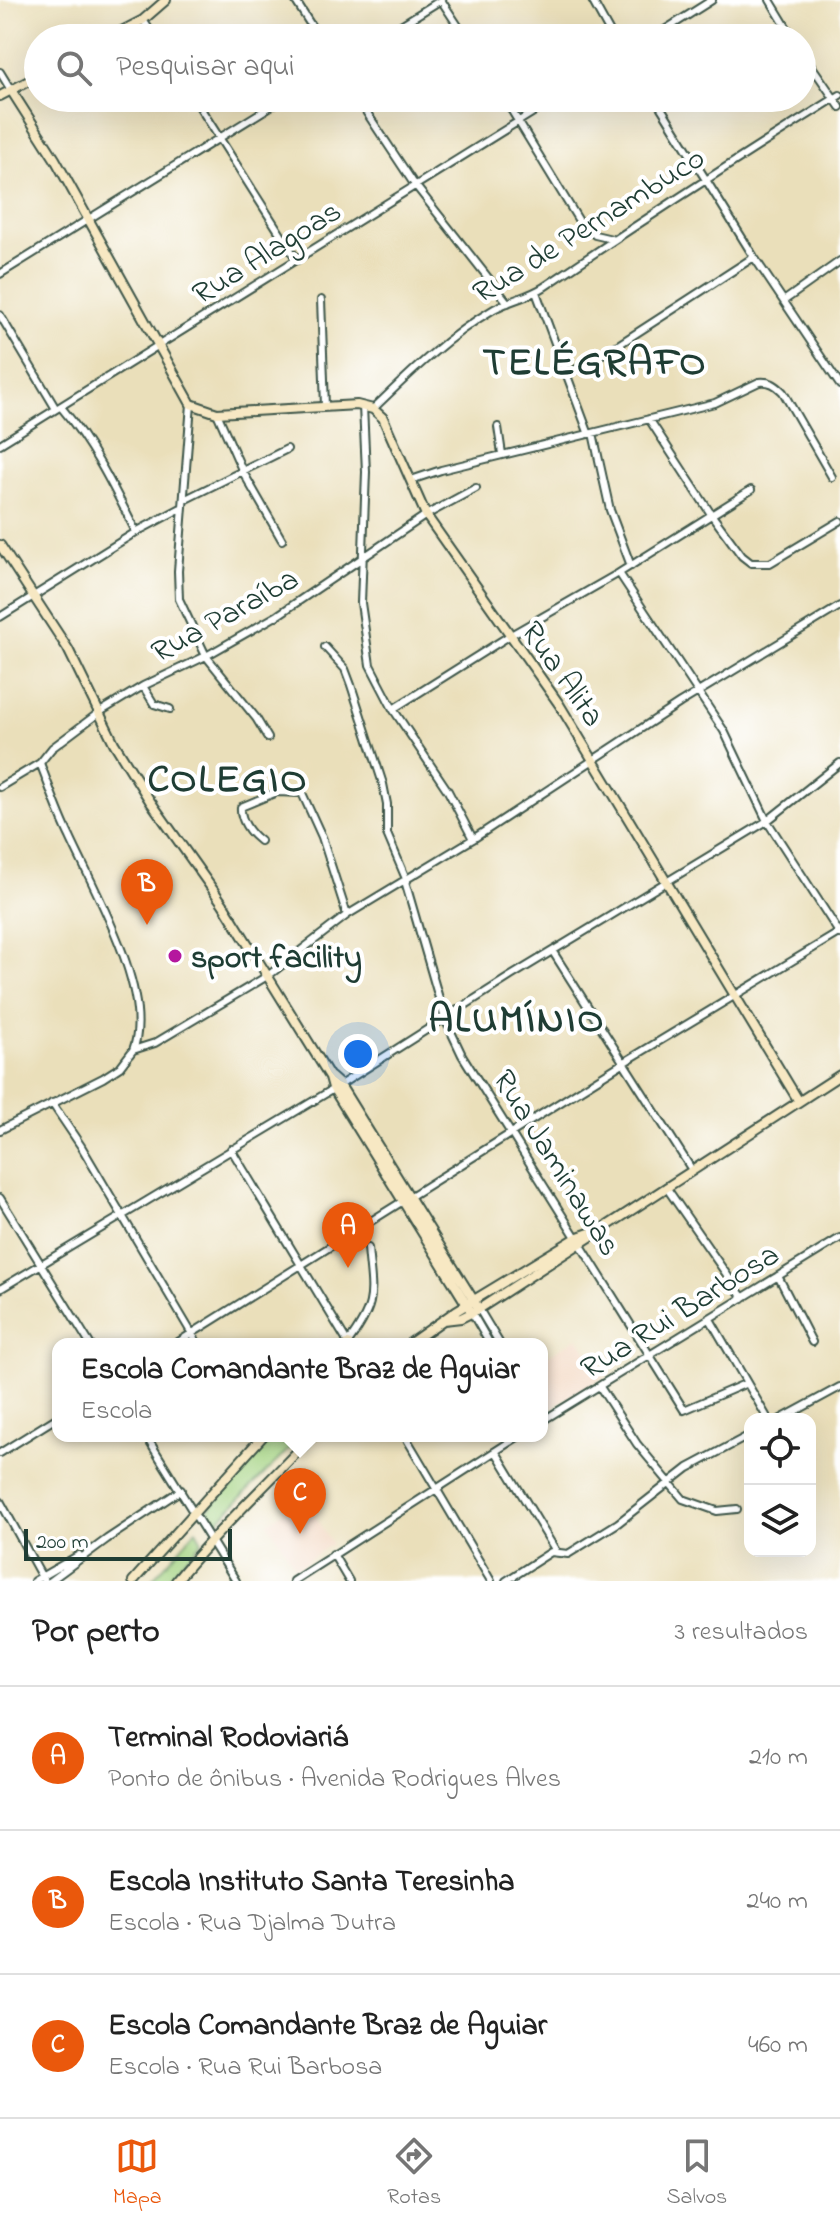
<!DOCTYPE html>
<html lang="pt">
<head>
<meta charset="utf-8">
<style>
	:root { --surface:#fff; --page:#f6f6f6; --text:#222; --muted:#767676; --line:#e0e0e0; --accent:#ea580c }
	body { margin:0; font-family:"Indie Flower",sans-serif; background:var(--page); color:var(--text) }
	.controls { position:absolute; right:24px; bottom:24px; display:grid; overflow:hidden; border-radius:16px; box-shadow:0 8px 32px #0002 }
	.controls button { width:72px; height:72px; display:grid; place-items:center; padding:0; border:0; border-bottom:2px solid var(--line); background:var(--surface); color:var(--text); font:40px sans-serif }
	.scale { position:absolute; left:24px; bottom:20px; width:208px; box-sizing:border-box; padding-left:8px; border:4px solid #1f3d34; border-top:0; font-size:22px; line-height:28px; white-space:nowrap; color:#1f3d34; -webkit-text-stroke:6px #fff; paint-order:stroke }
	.you { position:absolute; left:358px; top:1054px; width:28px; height:28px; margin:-20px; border:6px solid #fff; border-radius:50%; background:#1a73e8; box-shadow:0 0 0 12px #1a73e833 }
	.badge { display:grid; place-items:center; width:52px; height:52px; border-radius:50%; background:var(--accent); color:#fff; font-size:26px; font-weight:700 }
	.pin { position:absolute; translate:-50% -66px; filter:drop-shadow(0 2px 4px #0008) }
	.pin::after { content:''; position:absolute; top:42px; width:28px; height:24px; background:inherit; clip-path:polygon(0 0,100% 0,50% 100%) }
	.popup { position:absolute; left:52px; top:1338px; width:496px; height:104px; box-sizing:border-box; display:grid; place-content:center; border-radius:16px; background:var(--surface); filter:drop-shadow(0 2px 6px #0005); font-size:26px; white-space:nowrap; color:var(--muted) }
	.popup b { font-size:30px; color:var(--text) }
	.popup::after { content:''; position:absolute; left:50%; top:100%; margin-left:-16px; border:16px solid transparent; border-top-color:var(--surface) }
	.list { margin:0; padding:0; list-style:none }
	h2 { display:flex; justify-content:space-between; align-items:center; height:104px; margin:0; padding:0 32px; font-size:34px }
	h2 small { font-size:26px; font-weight:400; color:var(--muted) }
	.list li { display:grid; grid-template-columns:52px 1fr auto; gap:24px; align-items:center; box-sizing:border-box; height:144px; padding:0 32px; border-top:2px solid var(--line) }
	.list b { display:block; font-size:30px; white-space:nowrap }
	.list p { margin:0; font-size:26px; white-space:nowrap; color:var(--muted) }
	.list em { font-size:26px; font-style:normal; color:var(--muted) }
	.icon { flex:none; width:44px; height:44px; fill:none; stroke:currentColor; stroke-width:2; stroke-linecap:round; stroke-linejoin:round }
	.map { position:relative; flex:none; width:840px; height:1581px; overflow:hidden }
	.search { position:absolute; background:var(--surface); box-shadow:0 8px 32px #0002; left:24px; right:24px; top:24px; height:88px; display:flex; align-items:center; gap:20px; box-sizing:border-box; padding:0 28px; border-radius:44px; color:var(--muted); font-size:30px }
	.sheet { height:536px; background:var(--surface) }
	nav { display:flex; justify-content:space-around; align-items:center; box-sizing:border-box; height:112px; border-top:2px solid var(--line); background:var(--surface); font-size:22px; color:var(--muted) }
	nav a { display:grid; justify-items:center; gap:4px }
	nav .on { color:var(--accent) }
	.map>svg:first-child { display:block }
</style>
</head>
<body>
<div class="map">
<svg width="840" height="1581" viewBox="0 0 840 1581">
	<rect width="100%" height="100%" fill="#fff"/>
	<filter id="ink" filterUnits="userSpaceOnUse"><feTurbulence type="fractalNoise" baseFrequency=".0125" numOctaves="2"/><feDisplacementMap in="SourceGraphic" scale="16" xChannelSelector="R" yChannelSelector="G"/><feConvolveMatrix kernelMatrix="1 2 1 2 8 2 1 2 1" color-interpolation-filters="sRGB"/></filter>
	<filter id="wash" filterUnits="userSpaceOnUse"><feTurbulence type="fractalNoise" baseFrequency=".006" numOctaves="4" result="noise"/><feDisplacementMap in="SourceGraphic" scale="32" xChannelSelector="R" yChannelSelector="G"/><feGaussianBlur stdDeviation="1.8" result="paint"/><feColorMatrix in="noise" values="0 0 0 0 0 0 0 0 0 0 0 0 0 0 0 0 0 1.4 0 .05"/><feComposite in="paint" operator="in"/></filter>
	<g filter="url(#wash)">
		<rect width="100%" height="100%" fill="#eadfba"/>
		<!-- built -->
		<path fill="#f2d5bd" d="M 578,1337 L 606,1376 L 542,1412 L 542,1359 Z
			M 303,1496 L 332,1544 L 296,1568 L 268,1523 Z"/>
		<!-- green -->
		<path fill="#a2d17f" stroke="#60875a" stroke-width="2" d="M 270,1436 L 302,1436 L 214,1525 L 205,1513 Z
			M 196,1530 L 202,1541 L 166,1581 L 151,1581 Z"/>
	</g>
	<g filter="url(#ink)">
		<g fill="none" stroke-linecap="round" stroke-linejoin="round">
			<!-- street casing -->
			<g stroke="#3d5548" stroke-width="10">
				<path id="street" d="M 295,0 L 319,38
					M 441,0 L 466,38
					M 592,0 L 613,38
					M 770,0 L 793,38
					M 143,20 L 155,38
					M 380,38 L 441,0
					M 652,38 L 712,0
					M 802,52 L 840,107
					M 0,72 L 11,90
					M 194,98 L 297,260
					M 357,98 L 412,181 L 508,303
					M 504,98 L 579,221 L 595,235 L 612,239
					M 655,98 L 754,257 L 840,385
					M 0,274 L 284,98
					M 536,292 L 588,432
					M 321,300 L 325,406
					M 785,300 L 840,261
					M 0,315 L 56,409
					M 566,375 L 615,347 L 754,257
					M 191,404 L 178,571 L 179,599 L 206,656 L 256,718 L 268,738
					M 363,406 L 366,472 L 361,603 L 370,665 L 393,709 L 448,791 L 473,839
					M 61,407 C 93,445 114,488 136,532
					M 373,409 C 411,372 448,336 494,309 C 510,300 529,297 544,287 C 642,221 740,157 840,95
					M 217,413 L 243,472 L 282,540
					M 649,419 L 711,514 L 742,556 L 751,563 L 770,563 L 840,521
					M 498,427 L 502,454
					M 593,433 L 610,510 L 631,566
					M 0,444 L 556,98
					M 411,480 L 441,470 L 715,403 L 759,382 C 770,381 775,384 783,392 L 832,477
					M 184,500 L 287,449
					M 619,573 L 724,731 L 767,821 L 840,934
					M 0,617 L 136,532 L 183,507
					M 325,647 L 345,669 L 351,685 L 383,784 L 387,804 L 387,834 L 407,881
					M 143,686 L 154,704 L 170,709
					M 393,709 L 509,636 L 619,573 L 751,490
					M 40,763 C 50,788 58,813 70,837 C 93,888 155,994 133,1050
					M 0,787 L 40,763 L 52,748 L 100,712 L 143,686 L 206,656 L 278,615 L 426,515 L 476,488
					M 260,841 C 249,833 240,819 241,807 L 277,792 L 302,793 L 322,837 L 347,915
					M 405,881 L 445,1019 L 462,1055 L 684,1410 L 747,1383
					M 553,952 L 692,1170
					M 52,1103 L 81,1146 L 198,1344
					M 0,1130 L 103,1078 L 120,1067 L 133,1050 L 155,1043 L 269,975 L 347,915 L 473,839 L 680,703 L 840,606
					M 231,1149 L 348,1343 C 378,1302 372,1295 368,1248
					M 666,1187 L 743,1298
					M 0,1198 L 90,1344
					M 778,1276 L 812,1342
					M 0,1289 L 340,1085 L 511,976 L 767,821 L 840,763
					M 479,1309 L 500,1344
					M 472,1313 L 490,1344
					M 710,1319 L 768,1419
					M 175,1344 L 623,1063 L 840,932
					M 600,1387 L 637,1444 L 683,1499 L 717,1511 L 737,1509
					M 781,1419 L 840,1387
					M 542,1421 L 840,1238
					M 146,1436 L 236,1581
					M 405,1436 L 491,1581
					M 496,1452 L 556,1551
					M 0,1453 L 58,1417
					M 0,1501 L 44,1581
					M 333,1554 L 349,1581
					M 34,1581 L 79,1555
					M 50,1581 L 107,1539 L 181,1490
					M 293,1581 L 519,1436
					M 506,1581 L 551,1552 L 568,1554 L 618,1523 L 688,1468 L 750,1435"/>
			</g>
			<!-- secondary casing -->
			<g stroke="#3d5548" stroke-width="12">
				<path id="secondary" d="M 108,38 L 143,20 L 166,0
					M 11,90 L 55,159 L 191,404 L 217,413 L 357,405 L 373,409 L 383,418 L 426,515 L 559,704 L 798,1100
					M 0,96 L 38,76
					M 0,545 L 68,649 L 114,743 L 150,801 L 223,904 L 330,1077 L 333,1088 L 472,1313
					M 331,1077 L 340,1085 L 479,1309
					M 444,1320 L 461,1318 L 479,1309 L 840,1075
					M 347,1344 L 348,1344
					M 409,1344 L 456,1311 L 578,1237 L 595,1231
					M 133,1581 L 263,1436
					M 176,1581 C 218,1529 267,1485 312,1436"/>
			</g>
			<!-- street -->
			<use href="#street" stroke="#fff" stroke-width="6"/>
			<!-- secondary -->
			<use href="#secondary" stroke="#f7e8c3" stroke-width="8"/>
		</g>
	</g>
	<!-- markers -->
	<circle fill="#b5179e" stroke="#fff" stroke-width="3" cx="175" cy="956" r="8"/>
	<g text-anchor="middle" stroke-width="8" stroke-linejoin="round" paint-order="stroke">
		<!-- street labels -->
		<g font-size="32" fill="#1f3d34" stroke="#fff">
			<text transform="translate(588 224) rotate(-32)" y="11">Rua de Pernambuco</text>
			<text transform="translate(266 251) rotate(-32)" y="11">Rua Alagoas</text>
			<text transform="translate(224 614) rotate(-29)" y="11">Rua Paraíba</text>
			<text transform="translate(564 673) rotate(55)" y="11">Rua Alita</text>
			<text transform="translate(558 1162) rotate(58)" y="11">Rua Jaminawas</text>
			<text transform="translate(679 1310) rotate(-32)" y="11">Rua Rui Barbosa</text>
		</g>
		<!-- poi labels -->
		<g font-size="32" font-weight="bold" fill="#1f3d34" stroke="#fff" text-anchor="start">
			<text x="191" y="967">sport facility</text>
		</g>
		<!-- district labels -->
		<g font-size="40" font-weight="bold" letter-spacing="2" fill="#1f3d34" stroke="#fff">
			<text x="595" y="374">TELÉGRAFO</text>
			<text x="228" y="791">COLEGIO</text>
			<text x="517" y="1031">ALUMÍNIO</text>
		</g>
	</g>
</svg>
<div class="controls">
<button><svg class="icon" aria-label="locate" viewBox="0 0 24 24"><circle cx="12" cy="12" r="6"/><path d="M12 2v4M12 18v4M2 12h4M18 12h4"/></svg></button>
<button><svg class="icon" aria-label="layers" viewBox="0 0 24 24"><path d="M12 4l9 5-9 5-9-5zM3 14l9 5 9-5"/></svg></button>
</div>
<div class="scale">200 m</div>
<div class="you"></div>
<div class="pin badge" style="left:348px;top:1268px">A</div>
<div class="pin badge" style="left:147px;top:925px">B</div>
<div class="pin badge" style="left:300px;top:1534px">C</div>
<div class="popup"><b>Escola Comandante Braz de Aguiar</b>Escola</div>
<div class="search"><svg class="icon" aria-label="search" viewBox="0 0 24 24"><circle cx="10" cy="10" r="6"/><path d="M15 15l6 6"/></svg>Pesquisar aqui</div>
</div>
<section class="sheet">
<h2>Por perto<small>3 resultados</small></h2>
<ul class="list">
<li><span class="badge">A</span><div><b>Terminal Rodoviariá</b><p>Ponto de ônibus · Avenida Rodrigues Alves</p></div><em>210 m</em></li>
<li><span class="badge">B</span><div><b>Escola Instituto Santa Teresinha</b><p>Escola · Rua Djalma Dutra</p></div><em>240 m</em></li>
<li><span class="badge">C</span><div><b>Escola Comandante Braz de Aguiar</b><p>Escola · Rua Rui Barbosa</p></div><em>460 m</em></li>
</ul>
</section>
<nav>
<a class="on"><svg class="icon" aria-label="map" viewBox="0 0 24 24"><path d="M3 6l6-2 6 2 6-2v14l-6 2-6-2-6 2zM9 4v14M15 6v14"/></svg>Mapa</a>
<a><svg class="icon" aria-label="directions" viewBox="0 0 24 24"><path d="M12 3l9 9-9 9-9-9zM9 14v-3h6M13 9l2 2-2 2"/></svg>Rotas</a>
<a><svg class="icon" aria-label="saved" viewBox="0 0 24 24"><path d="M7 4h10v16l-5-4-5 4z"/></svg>Salvos</a>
</nav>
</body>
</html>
